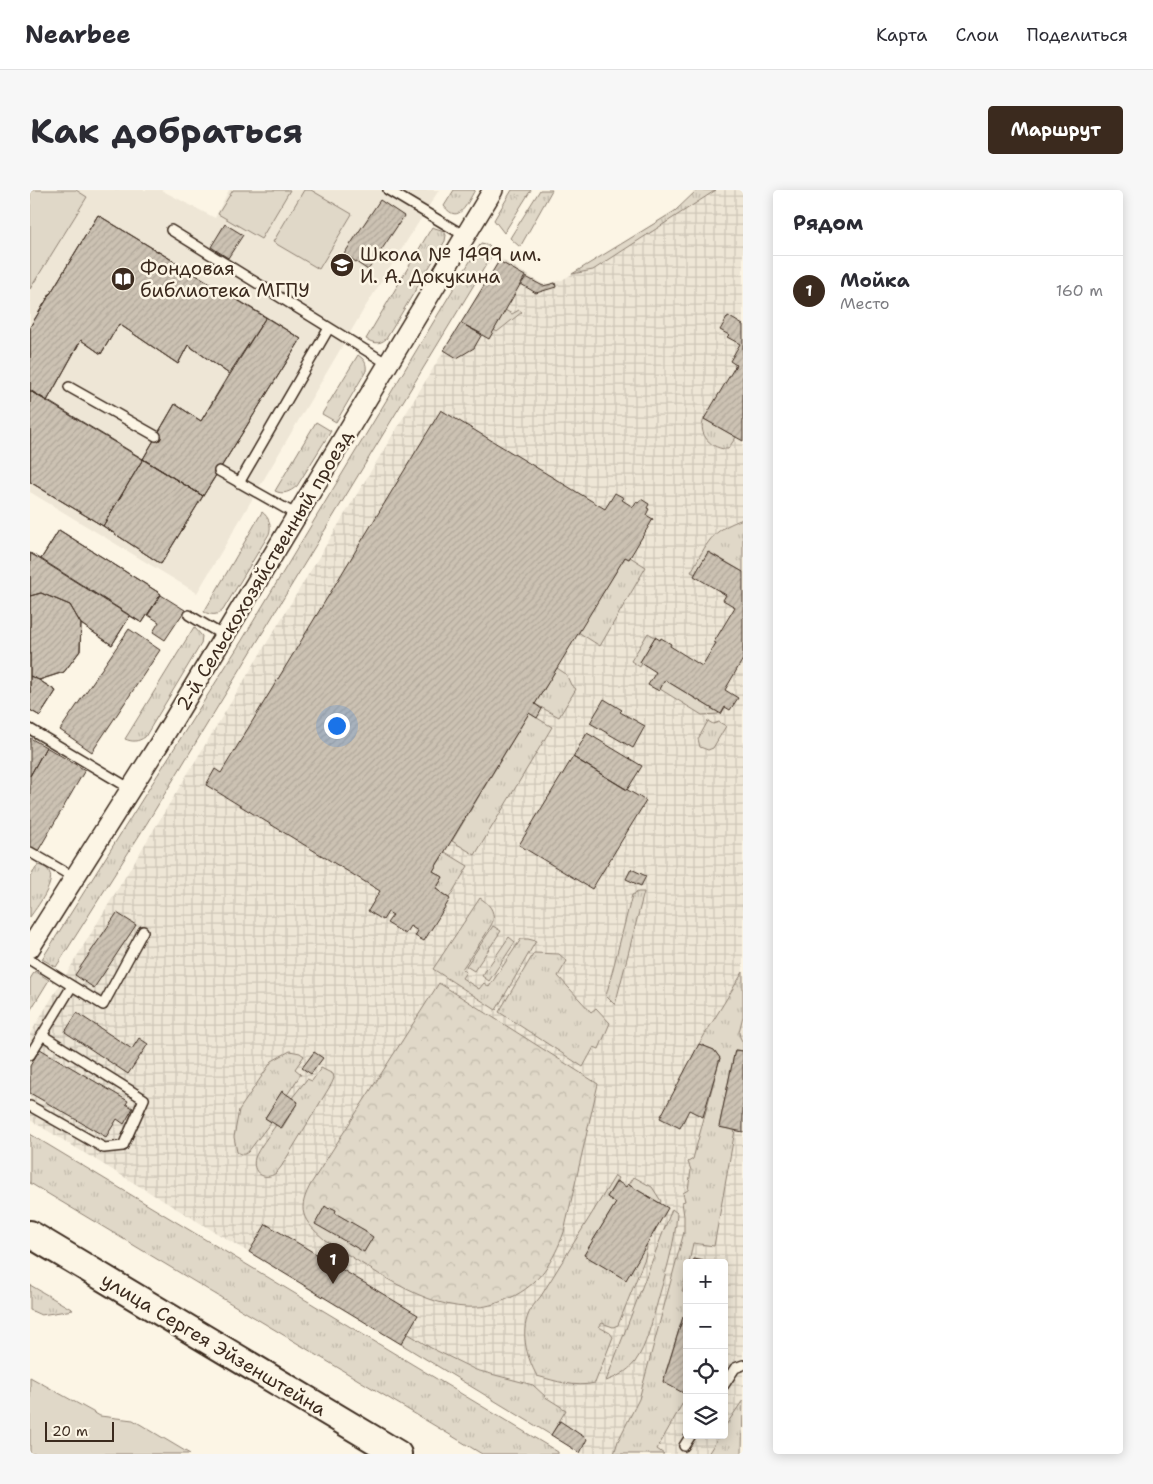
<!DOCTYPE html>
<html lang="ru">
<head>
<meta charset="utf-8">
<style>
	:root { --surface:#fff; --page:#f7f7f7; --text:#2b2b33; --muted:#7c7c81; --line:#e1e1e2; --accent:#3b2a1e }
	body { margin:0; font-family:"Shantell Sans",sans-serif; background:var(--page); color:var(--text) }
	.controls { position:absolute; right:15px; bottom:15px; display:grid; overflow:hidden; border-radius:5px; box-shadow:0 2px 12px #0003 }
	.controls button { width:45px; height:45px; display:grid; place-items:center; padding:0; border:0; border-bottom:1px solid var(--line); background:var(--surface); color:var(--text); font:25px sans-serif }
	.scale { position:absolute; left:15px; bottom:12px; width:69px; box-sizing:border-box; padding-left:5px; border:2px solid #3b2a1e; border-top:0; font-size:14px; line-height:18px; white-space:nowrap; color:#3b2a1e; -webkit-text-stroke:4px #fcf5e5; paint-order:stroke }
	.you { position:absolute; left:306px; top:535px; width:18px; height:18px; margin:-12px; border:4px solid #fff; border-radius:50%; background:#1a73e8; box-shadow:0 0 0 8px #1a73e833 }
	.badge { display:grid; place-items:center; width:32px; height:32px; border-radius:50%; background:var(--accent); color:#fff; font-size:16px; font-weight:700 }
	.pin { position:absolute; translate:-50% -41px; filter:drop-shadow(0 1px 2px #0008) }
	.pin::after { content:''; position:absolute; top:26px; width:18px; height:15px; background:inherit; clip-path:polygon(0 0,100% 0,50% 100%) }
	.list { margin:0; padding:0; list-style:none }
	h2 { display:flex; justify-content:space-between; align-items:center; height:65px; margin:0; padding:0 20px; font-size:21px }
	h2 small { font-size:16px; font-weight:400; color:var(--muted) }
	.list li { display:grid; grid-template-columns:32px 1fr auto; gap:15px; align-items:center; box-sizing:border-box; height:70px; padding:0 20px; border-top:1px solid var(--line) }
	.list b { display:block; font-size:19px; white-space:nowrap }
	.list p { margin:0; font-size:16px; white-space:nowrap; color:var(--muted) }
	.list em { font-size:16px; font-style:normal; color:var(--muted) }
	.icon { flex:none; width:28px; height:28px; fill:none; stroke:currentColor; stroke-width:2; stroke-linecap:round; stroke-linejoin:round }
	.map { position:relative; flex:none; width:713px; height:1264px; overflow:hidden; border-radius:5px }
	header { display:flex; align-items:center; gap:30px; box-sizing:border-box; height:70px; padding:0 25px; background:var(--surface); border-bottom:1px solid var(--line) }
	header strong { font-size:24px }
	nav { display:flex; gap:28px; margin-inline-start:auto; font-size:18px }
	.intro { display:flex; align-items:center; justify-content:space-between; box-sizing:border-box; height:120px; padding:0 30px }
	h1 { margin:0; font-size:35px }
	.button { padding:12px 22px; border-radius:5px; background:var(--accent); color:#fff; font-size:18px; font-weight:700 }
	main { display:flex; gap:30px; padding:0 30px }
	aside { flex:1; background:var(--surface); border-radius:5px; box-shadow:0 2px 12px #0003 }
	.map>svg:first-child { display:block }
</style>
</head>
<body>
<header>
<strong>Nearbee</strong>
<nav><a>Карта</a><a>Слои</a><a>Поделиться</a></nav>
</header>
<div class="intro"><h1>Как добраться</h1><a class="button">Маршрут</a></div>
<main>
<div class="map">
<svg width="713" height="1264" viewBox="0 0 713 1264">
	<defs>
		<pattern id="industrial-grid" width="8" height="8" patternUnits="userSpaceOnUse" patternTransform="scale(1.25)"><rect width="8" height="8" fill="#eee6d6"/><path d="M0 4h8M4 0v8" fill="none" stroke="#cdc5b7"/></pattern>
		<pattern id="grass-tufts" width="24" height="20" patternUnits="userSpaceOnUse" patternTransform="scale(1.25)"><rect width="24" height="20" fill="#e0d8c8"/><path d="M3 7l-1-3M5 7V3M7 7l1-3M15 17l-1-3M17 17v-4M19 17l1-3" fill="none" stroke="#c1baab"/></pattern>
		<pattern id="forest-crowns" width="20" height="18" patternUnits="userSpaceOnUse" patternTransform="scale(1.25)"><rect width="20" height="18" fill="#e0d8c8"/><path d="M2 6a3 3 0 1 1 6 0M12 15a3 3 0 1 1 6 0" fill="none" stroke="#c1baab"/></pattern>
		<pattern id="building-hatch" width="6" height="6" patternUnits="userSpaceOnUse" patternTransform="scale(1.25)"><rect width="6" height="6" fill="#ccc2b3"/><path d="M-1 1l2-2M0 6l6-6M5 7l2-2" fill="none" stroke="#b0a79a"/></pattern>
	</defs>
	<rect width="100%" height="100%" fill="#fcf5e5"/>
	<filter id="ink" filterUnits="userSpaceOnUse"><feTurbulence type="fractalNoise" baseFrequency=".02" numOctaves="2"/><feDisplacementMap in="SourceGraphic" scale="10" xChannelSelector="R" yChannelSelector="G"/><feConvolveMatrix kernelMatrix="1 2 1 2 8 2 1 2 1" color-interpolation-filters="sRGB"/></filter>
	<g filter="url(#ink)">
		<!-- built -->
		<path fill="#eee6d6" d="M 0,0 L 131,0 L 185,28 L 199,0 L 409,0 L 334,119 L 167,403 L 0,302 Z"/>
		<!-- industrial -->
		<path fill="url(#industrial-grid)" fill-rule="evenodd" d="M 677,0 L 713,0 L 713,1250 L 704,1264 L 552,1264 L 0,930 L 0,844 L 470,68 L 514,95 L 532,90 L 556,76 ZM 657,1073 L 694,1073 L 694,1245 L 657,1245 Z"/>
		<!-- grass -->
		<path fill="url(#grass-tufts)" stroke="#8e8173" d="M 424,0 L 445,0 C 437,13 429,36 414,16 Z
			M 482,0 L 501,0 L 474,43 L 464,30 Z
			M 510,0 L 522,0 L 490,57 L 480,48 Z
			M 667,0 L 686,0 L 563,80 L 542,84 L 645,21 Z
			M 402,37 L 414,41 L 416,45 L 415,51 L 356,149 C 349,155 343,153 336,149 Z
			M 451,53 L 456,54 L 465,60 L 117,633 L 26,777 L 12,769 L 211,452 Z
			M 475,120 L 482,124 L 489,120 L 492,122 L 467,142 L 464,140 Z
			M 328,165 C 334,169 337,173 336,181 L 306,232 L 292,224 Z
			M 674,229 L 706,247 L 698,259 C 682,260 667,244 674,229 Z
			M 286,232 L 301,241 L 267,296 C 260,302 253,305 245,301 Z
			M 232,322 C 239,327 242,336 239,344 L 193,420 C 187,426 181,425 174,422 Z
			M 713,329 L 713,382 L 679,362 L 665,384 L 661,382 C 678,352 680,341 713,329 Z
			M 595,367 L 599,369 L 600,367 L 616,377 L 570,456 L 548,442 Z
			M 164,437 L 172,446 L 171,454 L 115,547 C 108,552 102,552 95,549 Z
			M 618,443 L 625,447 L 610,472 L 612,473 L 610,477 L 601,471 Z
			M 527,478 L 536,484 L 541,495 L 546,499 L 529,527 L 505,514 Z
			M 635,490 L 689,523 L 688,524 L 672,525 L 630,499 Z
			M 499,523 L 522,537 L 445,665 L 422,651 Z
			M 678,531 L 683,534 L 689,532 L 696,536 L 683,558 L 678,560 L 670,557 L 668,549 Z
			M 415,662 L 438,676 L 419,708 L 406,699 L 413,687 L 403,681 Z
			M 8,675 C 11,676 16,677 18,680 C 28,691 6,718 0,727 L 0,687 Z
			M 608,702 L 614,702 L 585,815 L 576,806 L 602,705 Z
			M 450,708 C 458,713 465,720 463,731 C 461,738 438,770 432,779 L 436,782 L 432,788 L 449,799 L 454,793 L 459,797 L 491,749 L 498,749 L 506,751 L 466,820 L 403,779 Z
			M 463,736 L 471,741 L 444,781 L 436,776 Z
			M 479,747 L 485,752 L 459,791 L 452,786 Z
			M 504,763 L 529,764 L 537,771 L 528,786 L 561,822 L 566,818 L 580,833 L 569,859 L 564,857 L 553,877 L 469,822 Z
			M 5,781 L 19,790 L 0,821 L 0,789 Z
			M 713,782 L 713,826 L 709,842 L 710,847 L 713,853 L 713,861 L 705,860 L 689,937 L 705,940 L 684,1056 L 663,1053 L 659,1073 L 657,1073 L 657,1081 L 652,1101 L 657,1103 L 657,1127 L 653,1127 L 633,1191 L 657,1205 L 657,1210 L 655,1209 L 627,1259 L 634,1264 L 584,1264 L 588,1251 L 609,1209 L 654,1042 L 654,1026 L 652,1012 L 655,1011 L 653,1003 L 658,1000 L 661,980 L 658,972 L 663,969 L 690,868 L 684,860 L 669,854 Z
			M 260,861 L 270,863 L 274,866 L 265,879 L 271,884 L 257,905 L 252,902 L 235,928 L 241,932 L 218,962 C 214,965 211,965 207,962 L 204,947 L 209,920 L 242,871 Z
			M 291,878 L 303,884 L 304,888 L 302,893 L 251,977 C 249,979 248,981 246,983 C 234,992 221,982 225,968 C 228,959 240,944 246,935 L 252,938 L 268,912 L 262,908 L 277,889 L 282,891 Z
			M 0,944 L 528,1262 L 528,1264 L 452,1264 L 0,993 Z
			M 585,986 L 588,988 L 577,1007 L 586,1013 L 554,1065 L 596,1089 L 616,1055 L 617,1057 L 615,1068 L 588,1135 L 583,1137 L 572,1133 L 569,1137 L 580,1143 L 583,1147 L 565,1193 C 545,1198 526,1191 507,1186 C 496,1166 489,1140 501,1119 C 504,1114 508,1110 511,1106 Z
			M 604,987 L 622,997 L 631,1011 L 630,1013 L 599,995 Z
			M 642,1019 L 647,1023 C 645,1055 635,1084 627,1114 C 621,1134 617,1155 605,1172 C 597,1182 587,1187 576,1191 Z
			M 0,1095 L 43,1120 L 11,1125 L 0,1120 Z
			M 377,1143 L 401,1158 L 446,1180 L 503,1195 L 517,1208 L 536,1220 L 521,1245 L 371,1154 Z
			M 713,1210 L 712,1264 L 678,1264 L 690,1245 L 694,1245 L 694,1238 Z"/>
		<!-- forest -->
		<path fill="url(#forest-crowns)" stroke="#8e8173" d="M 409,793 L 568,894 L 534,1042 C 524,1070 509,1095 480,1108 C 470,1112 458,1117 447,1117 C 397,1121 337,1076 295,1050 C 272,1030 266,1020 282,992 Z"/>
		<!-- park -->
		<path fill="#e0d8c8" stroke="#8e8173" d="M 0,0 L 46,0 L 57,7 L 0,99 Z
			M 203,0 L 260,0 L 231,49 L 188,24 Z
			M 274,0 L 281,0 L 322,24 L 289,79 L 243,52 Z
			M 0,1187 L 70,1226 L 103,1230 L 160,1264 L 0,1264 Z"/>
		<!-- building -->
		<path fill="url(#building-hatch)" stroke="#3b2a1e" d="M 350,10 L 374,26 L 338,80 L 314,64 Z
			M 68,25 L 271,149 L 173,306 L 113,269 L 145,214 L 171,231 L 199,184 L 158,155 L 148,174 L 89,134 L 71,164 L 51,150 L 17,211 L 0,201 L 0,137 Z
			M 68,25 L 236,127 L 199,184 L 158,155 L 148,174 L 89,134 L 71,164 L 51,150 L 17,211 L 0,201 L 0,137 Z
			M 195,34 L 213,45 L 198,68 L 181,57 Z
			M 469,71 L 495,86 L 459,149 L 431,133 Z
			M 496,87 L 513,96 L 525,93 L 526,97 L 506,103 L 491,94 Z
			M 698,126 L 713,135 L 713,251 L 674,229 L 706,175 L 700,171 L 710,154 L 697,147 L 699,145 L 690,140 Z
			M 236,127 L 271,149 L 173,306 L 113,269 L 145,214 L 171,231 Z
			M 431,133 L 452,144 L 444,158 L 427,168 L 414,160 Z
			M 0,200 L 113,269 L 73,336 L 0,292 Z
			M 0,201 L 173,306 L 131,374 L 73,336 L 0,292 Z
			M 411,220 L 575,319 L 585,303 L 594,308 L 592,310 L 603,317 L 606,312 L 608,313 L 611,309 L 619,314 L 617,318 L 619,319 L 616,325 L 623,329 L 599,369 L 595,367 L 505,514 L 512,519 L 507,528 L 499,523 L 403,681 L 413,687 L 406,699 L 420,709 L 394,751 L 385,746 L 388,741 L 380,736 L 375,744 L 357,733 L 363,725 L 358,722 L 353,730 L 338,721 L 350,701 L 176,595 L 185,579 L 191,583 Z
			M 113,269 L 173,306 L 131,374 L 73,336 Z
			M 29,340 L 131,404 L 112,433 L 11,369 Z
			M 29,340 L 131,404 L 112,433 L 100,426 L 82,455 L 51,434 L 50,461 L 34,482 L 9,490 L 26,501 L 10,526 L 0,520 L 0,363 L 11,369 Z
			M 678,362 L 713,382 L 713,469 L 695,500 L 708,508 L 700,520 L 695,517 L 691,524 L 635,490 L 629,501 L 618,495 L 626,482 L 610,472 L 625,447 L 630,450 L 631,448 L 641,454 L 640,456 L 672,476 L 686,453 L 684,452 L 705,417 L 693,410 L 696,405 L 664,386 Z
			M 0,363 L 100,426 L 82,455 L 51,434 L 40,415 L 11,403 L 0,406 Z
			M 11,403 L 40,415 L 51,434 L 50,461 L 34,482 L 9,490 L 0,486 L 0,406 Z
			M 131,405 L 155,420 L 135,450 L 123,442 L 129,432 L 118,425 Z
			M 99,439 L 130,460 L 62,562 L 30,540 Z
			M 0,486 L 9,490 L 26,501 L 10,526 L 0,520 Z
			M 574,509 L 592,520 L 590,522 L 615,536 L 603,558 L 560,533 Z
			M 557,543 L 612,576 L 597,600 L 543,567 Z
			M 0,548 L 16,557 L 0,586 Z
			M 16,557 L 55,580 L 8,661 L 0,657 L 0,586 Z
			M 543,567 L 616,611 L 562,699 L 489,655 Z
			M 601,679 L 616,686 L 611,696 L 596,689 Z
			M 87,723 L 106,735 L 64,798 L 45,785 Z
			M 47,823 L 102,859 L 109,848 L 118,854 L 98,884 L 35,842 Z
			M 669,854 L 684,860 L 690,868 L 673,927 L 659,920 L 650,938 L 630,928 Z
			M 10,859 L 98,911 L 96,914 L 103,918 L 94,934 L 87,929 L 76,947 L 0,903 L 0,876 Z
			M 705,860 L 713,861 L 713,942 L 689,937 Z
			M 284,862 L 293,868 L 281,884 L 272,878 Z
			M 252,901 L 268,912 L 251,938 L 235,928 Z
			M 587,991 L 596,997 L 598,994 L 599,995 L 638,1018 L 596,1090 L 554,1065 L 586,1013 L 577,1007 Z
			M 295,1016 L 299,1019 L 300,1017 L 306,1020 L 305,1023 L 336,1041 L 336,1042 L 343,1047 L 334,1062 L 285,1034 Z
			M 236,1034 L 388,1125 L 371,1154 L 219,1062 Z
			M 664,1069 L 684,1073 L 663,1073 Z
			M 653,1127 L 657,1127 L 657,1205 L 633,1192 Z
			M 530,1231 L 557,1249 L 550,1263 L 521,1245 Z"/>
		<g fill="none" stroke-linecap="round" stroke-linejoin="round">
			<!-- lane casing -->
			<g stroke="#3b2a1e" stroke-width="12">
				<path id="lane" d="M 358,0 L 435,46
					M 141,40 L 358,174
					M 39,197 L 126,246
					M 189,281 L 267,325
					M 209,293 L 299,138
					M 159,425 L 194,446
					M 0,539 L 101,599
					M 0,662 L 45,688
					M 0,770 L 73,815 L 113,741
					M 0,865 L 42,796
					M 0,916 L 74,958 L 93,956 L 114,909 L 12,845
					M 694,1195 L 705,1178 L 713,1175
					M 654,1256 L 661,1245"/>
			</g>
			<!-- street casing -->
			<g stroke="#3b2a1e" stroke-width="22">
				<path id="street" d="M 0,758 L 129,554 L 463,0"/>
			</g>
			<!-- secondary casing -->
			<g stroke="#3b2a1e" stroke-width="30">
				<path id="secondary" d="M 0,1044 L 368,1264"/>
			</g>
			<!-- lane -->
			<use href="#lane" stroke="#fcf5e5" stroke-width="9"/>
			<!-- street -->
			<use href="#street" stroke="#fcf5e5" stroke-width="19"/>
			<!-- secondary -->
			<use href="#secondary" stroke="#fcf5e5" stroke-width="26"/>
		</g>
	</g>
	<!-- icons -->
	<defs>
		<g id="school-disc" transform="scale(1.25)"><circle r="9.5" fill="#3b2a1e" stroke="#fcf5e5"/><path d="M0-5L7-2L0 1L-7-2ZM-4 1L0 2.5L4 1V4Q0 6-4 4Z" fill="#fff"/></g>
		<g id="library-disc" transform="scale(1.25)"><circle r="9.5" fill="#3b2a1e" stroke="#fcf5e5"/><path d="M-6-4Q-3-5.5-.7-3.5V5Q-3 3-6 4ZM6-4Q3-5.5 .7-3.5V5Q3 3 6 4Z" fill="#fff"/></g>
	</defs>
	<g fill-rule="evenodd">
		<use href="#school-disc" x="312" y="75"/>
		<use href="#library-disc" x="93" y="89"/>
	</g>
	<g text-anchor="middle" stroke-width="5" stroke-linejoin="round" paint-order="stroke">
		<!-- poi labels -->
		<g font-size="19" fill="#3b2a1e" stroke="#fcf5e5" text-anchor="start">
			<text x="330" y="71">Школа № 1499 им.<tspan x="330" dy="22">И. А. Докукина</tspan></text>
			<text x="110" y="85">Фондовая<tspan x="110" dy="22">библиотека МГПУ</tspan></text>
		</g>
		<!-- street labels -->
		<g font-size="19" fill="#3b2a1e" stroke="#fcf5e5">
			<text transform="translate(234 380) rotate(-59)" y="7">2-й Сельскохозяйственный проезд</text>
			<text transform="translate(184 1154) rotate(31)" y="7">улица Сергея Эйзенштейна</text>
		</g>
	</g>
</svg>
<div class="controls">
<button>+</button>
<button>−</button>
<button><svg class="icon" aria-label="locate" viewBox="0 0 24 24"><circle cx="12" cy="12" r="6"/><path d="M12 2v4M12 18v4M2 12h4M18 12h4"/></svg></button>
<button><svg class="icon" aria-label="layers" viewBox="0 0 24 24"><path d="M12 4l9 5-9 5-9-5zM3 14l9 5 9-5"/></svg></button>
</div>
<div class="scale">20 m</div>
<div class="you"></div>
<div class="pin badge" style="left:303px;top:1094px">1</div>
</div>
<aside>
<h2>Рядом<small></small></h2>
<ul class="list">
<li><span class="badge">1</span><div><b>Мойка</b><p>Место</p></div><em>160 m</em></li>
</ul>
</aside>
</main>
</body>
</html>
